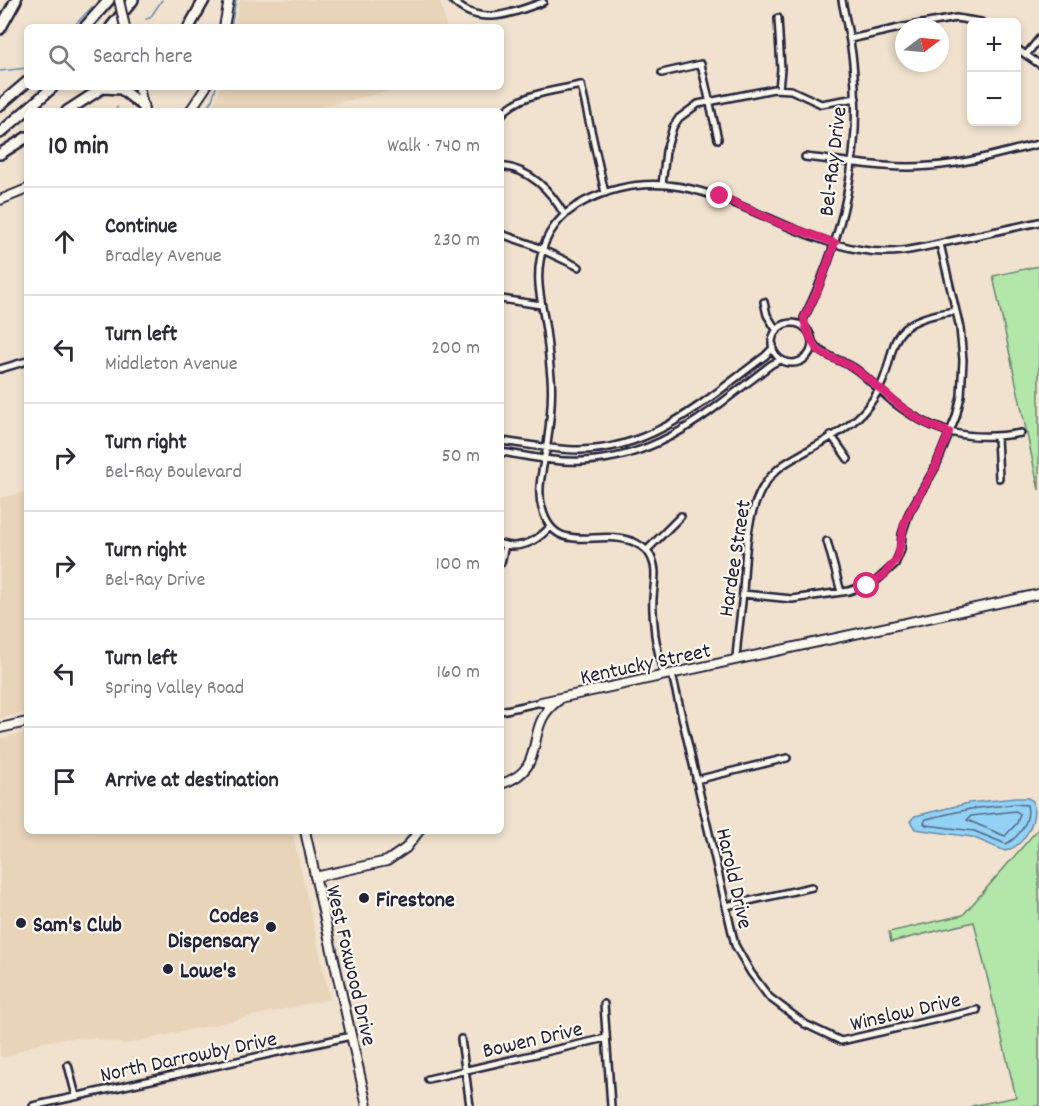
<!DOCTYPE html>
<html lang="en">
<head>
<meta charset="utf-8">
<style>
	:root { --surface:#fff; --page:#f2f2f3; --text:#2b2b33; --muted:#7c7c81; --line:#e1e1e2 }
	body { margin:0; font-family:Dekko,sans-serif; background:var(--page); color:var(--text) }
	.controls { position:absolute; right:18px; top:18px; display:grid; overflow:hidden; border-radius:9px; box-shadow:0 3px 9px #0003 }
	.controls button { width:54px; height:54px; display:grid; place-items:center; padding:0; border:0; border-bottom:2px solid var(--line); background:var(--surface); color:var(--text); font:30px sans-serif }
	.compass { position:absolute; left:895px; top:18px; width:54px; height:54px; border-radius:50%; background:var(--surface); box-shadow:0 3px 9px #0003; rotate:74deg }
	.stop { position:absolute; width:18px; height:18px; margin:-14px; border:4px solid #db2777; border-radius:50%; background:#fff }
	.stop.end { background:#db2777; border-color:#fff; box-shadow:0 2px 6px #0008 }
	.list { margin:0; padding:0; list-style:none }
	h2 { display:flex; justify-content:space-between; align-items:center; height:78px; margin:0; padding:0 24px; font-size:26px }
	h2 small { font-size:20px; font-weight:400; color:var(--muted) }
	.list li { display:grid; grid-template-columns:39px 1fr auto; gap:18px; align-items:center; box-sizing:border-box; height:108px; padding:0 24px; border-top:2px solid var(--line) }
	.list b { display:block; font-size:22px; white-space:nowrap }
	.list p { margin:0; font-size:20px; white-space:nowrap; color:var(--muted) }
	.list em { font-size:20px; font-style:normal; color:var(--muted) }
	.icon { flex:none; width:33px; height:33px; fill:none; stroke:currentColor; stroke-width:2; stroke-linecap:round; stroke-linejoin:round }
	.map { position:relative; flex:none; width:1039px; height:1106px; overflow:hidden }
	.search { position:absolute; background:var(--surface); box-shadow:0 3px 9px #0003; left:24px; top:24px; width:480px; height:66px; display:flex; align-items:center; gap:15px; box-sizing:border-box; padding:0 21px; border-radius:9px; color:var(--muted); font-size:22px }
	.panel { position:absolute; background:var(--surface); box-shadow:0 3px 9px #0003; left:24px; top:108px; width:480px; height:726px; border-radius:9px }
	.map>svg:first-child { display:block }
</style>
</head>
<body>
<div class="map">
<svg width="1039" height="1106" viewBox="0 0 1039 1106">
	<rect width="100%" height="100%" fill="#f0e2ce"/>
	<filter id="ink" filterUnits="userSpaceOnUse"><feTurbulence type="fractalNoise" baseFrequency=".0167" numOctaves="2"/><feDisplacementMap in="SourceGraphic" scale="12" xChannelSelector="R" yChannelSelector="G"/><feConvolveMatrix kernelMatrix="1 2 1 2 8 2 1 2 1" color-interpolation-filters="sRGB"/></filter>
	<g filter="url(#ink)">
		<!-- built -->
		<path fill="#e8d4b9" d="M 240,0 L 440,0 L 446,27 L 234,27 Z
			M 221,87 L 410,87 L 299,111 L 211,111 Z
			M 27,492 L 27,712 L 0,718 L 0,498 Z
			M 27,732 L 27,831 L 292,831 L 330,999 L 125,1044 L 92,1038 L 65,1038 L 35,1044 L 7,1057 L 0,1057 L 0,739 Z"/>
		<!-- green -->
		<path fill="#b2e7a9" stroke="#6a8472" stroke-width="1.5" d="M 1039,266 L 1039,490 L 993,276 Z
			M 1039,828 L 1039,1106 L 971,1106 L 1016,1097 L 974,922 L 891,942 L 889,932 L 963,915 Z"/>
		<!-- water -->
		<path fill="#94d2f5" stroke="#668cab" stroke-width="1.5" d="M 1015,798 L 1028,798 L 1033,801 C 1037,821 1026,845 1005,851 L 972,837 L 915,829 L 910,821 L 915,816 L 969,803 Z"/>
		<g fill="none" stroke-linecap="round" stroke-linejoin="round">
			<!-- shore -->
			<path stroke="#506885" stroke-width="1.5" d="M 1015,804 L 1027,805 C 1031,821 1019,837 1006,844 L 974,831 L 926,825 L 924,823 L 926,819 L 970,809 Z
				M 1016,811 L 1020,814 L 1017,823 L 1005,836 L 967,820 L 971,816 Z"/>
			<!-- stream -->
			<path stroke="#668cab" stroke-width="1.5" d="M 146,19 L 150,18 L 162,0
				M 73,27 L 92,7
				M 231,27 L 236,0
				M 0,71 L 27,68
				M 116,111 L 117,107
				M 205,111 L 212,100 L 216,87"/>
			<!-- street casing -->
			<g stroke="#22223b" stroke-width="10">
				<path id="street" d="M 452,0 C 479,28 512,13 543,2
					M 778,18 L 781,69 L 779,89
					M 905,27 L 956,18 L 981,22
					M 850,39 L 904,27
					M 1016,48 L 1039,64
					M 1026,55 L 1039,39
					M 662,73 L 701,64 L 718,139
					M 501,115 C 520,93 554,91 581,85 L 605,193
					M 805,157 C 846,161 888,170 930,166 C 967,164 1003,152 1039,144
					M 501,166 C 531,170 549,189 564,214
					M 662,185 L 666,151 L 673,127 L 679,118 L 698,104 L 774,89 L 791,90 L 821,104 L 856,98
					M 501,234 L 530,244 L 579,267
					M 501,299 L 541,305
					M 764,302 L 767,315 L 777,331
					M 804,318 C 843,240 863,151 853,63 C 851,42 846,21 842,0
					M772 343a20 20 0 1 1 40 0a20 20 0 1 1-40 0Z
					M 812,341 C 819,356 844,360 857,370 C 870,380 880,391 892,401 C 934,434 970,442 1021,433
					M 0,369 L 27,361
					M 831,435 L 848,459
					M 997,437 L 999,478
					M 501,441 C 527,444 553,450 579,450 C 654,450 708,398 765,356 L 772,349 L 773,345
					M 501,452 C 528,456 556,463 583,461 C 662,458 712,409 772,364 L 781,360
					M 827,541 L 841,592
					M 501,544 C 520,550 537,541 550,527
					M 647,550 L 681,516
					M 501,563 L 505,545
					M 743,594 L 792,599 L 849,591 L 876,581 L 895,564 L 901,550 L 902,534 L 909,513 L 935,468 L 956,417 L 961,396 L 963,360 L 960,328 L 940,244
					M 736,660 C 737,637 741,615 743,592 C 746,550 745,492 783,465 C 810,447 850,432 869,405 C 907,355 870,322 956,311
					M 672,674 L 735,945 L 751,973 L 769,997 L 805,1024 L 841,1041 L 977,1010
					M 664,676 C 661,663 657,649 655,635 C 654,623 652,610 653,598 C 654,582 659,567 648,552 C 645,548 641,546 636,543 C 600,526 555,559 542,508 C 536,488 544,465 547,445 C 550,423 553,399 551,377 C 549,359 548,341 545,324 C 542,303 536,283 540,261 C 544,234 561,213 585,201 C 690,149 764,234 862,250 C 895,256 925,247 956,240 C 984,234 1011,228 1039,222
					M 501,711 L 541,702 L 550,707
					M 696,780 L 787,758
					M 726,906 L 812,887
					M 604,1004 L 611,1106
					M 461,1039 L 470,1106
					M 68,1065 L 76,1096
					M 428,1079 L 606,1038
					M 33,1106 L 351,1036"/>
			</g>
			<!-- secondary casing -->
			<g stroke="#22223b" stroke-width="12">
				<path id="secondary" d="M 224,27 L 229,0
					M 139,87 L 144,111
					M 190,111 L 206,87
					M 0,200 L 27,189
					M 541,702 L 1039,594
					M 0,728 L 27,722
					M 501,784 C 552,768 520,727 559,700
					M 305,831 L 367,1106
					M 315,877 L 387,861 L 406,848 L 419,831"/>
			</g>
			<!-- highway casing -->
			<g stroke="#22223b" stroke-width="14">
				<path id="highway" d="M 85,27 L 109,0
					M 111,27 L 133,0
					M 189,27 L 204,0
					M 0,29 L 16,0
					M 103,88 L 121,89 L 143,106
					M 0,105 L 27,82
					M 67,111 L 104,87
					M 0,133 L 53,87
					M 0,154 L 27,137"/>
			</g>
			<!-- street -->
			<use href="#street" stroke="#fbf7ec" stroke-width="5"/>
			<!-- secondary -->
			<use href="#secondary" stroke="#fbf7ec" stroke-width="8"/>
			<!-- highway -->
			<use href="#highway" stroke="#fbf7ec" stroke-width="9"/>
			<!-- secondary-bridge casing -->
			<g stroke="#22223b" stroke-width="12" stroke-linecap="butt">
				<path id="secondary-bridge" d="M 119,0 L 125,27"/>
			</g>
			<!-- secondary-bridge -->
			<use href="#secondary-bridge" stroke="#fbf7ec" stroke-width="8"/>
		</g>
	</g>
	<g fill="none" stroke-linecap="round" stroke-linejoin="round" filter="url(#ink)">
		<!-- route -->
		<path stroke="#db2777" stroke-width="8" d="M 720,196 L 779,223 L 835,243 L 818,290 L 804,318 C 804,324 813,347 819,351 C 829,358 844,361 857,370 C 888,393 909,421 949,432 L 935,468 L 909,513 L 904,524 L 898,557 L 884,575 L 867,586"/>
	</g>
	<!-- markers -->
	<g fill="#22223b" stroke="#fbf7ec" stroke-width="2">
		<circle cx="364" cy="898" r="6"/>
		<circle cx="21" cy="923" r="6"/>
		<circle cx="271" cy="927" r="6"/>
		<circle cx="168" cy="969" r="6"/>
	</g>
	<g text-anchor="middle" stroke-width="4.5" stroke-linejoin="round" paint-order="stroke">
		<!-- street labels -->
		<g font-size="22" fill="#22223b" stroke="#fbf7ec">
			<text transform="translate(831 161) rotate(-83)" y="8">Bel-Ray Drive</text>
			<text transform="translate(733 558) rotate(-81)" y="8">Hardee Street</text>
			<text transform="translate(645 662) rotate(-12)" y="8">Kentucky Street</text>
			<text transform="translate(736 878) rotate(77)" y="8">Harold Drive</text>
			<text transform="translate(353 965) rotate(77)" y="8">West Foxwood Drive</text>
			<text transform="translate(905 1010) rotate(-13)" y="8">Winslow Drive</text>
			<text transform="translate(532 1038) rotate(-13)" y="8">Bowen Drive</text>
			<text transform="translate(188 1055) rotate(-12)" y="8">North Darrowby Drive</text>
		</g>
		<!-- poi labels -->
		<g font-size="22" font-weight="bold" fill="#22223b" stroke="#fbf7ec" text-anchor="start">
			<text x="376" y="906">Firestone</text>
			<text x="259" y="922" text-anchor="end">Codes<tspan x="259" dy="25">Dispensary</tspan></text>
			<text x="33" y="931">Sam's Club</text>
			<text x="180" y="977">Lowe's</text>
		</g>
	</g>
</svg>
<div class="controls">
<button>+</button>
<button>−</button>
</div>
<svg class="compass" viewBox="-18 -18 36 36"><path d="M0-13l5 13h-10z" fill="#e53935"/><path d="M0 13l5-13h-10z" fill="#7c7c81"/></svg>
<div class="stop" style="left:867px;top:586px"></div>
<div class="stop end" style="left:720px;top:196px"></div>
<div class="search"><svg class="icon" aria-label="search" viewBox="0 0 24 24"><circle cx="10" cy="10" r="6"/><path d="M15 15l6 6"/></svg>Search here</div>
<section class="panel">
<h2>10 min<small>Walk · 740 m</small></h2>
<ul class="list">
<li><svg class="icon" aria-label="ahead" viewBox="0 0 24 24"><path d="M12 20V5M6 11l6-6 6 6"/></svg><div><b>Continue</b><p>Bradley Avenue</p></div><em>230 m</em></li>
<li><svg class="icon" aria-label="left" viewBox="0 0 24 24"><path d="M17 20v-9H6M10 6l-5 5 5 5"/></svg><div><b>Turn left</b><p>Middleton Avenue</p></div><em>200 m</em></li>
<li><svg class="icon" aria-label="right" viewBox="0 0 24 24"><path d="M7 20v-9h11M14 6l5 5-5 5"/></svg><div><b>Turn right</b><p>Bel-Ray Boulevard</p></div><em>50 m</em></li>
<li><svg class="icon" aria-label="right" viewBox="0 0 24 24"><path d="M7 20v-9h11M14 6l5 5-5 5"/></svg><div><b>Turn right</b><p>Bel-Ray Drive</p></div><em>100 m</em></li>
<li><svg class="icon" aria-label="left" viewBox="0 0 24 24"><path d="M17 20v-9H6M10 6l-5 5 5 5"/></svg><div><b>Turn left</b><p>Spring Valley Road</p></div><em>160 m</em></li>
<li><svg class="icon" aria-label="arrive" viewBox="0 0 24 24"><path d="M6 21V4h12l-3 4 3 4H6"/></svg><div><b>Arrive at destination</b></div></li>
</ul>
</section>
</div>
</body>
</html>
